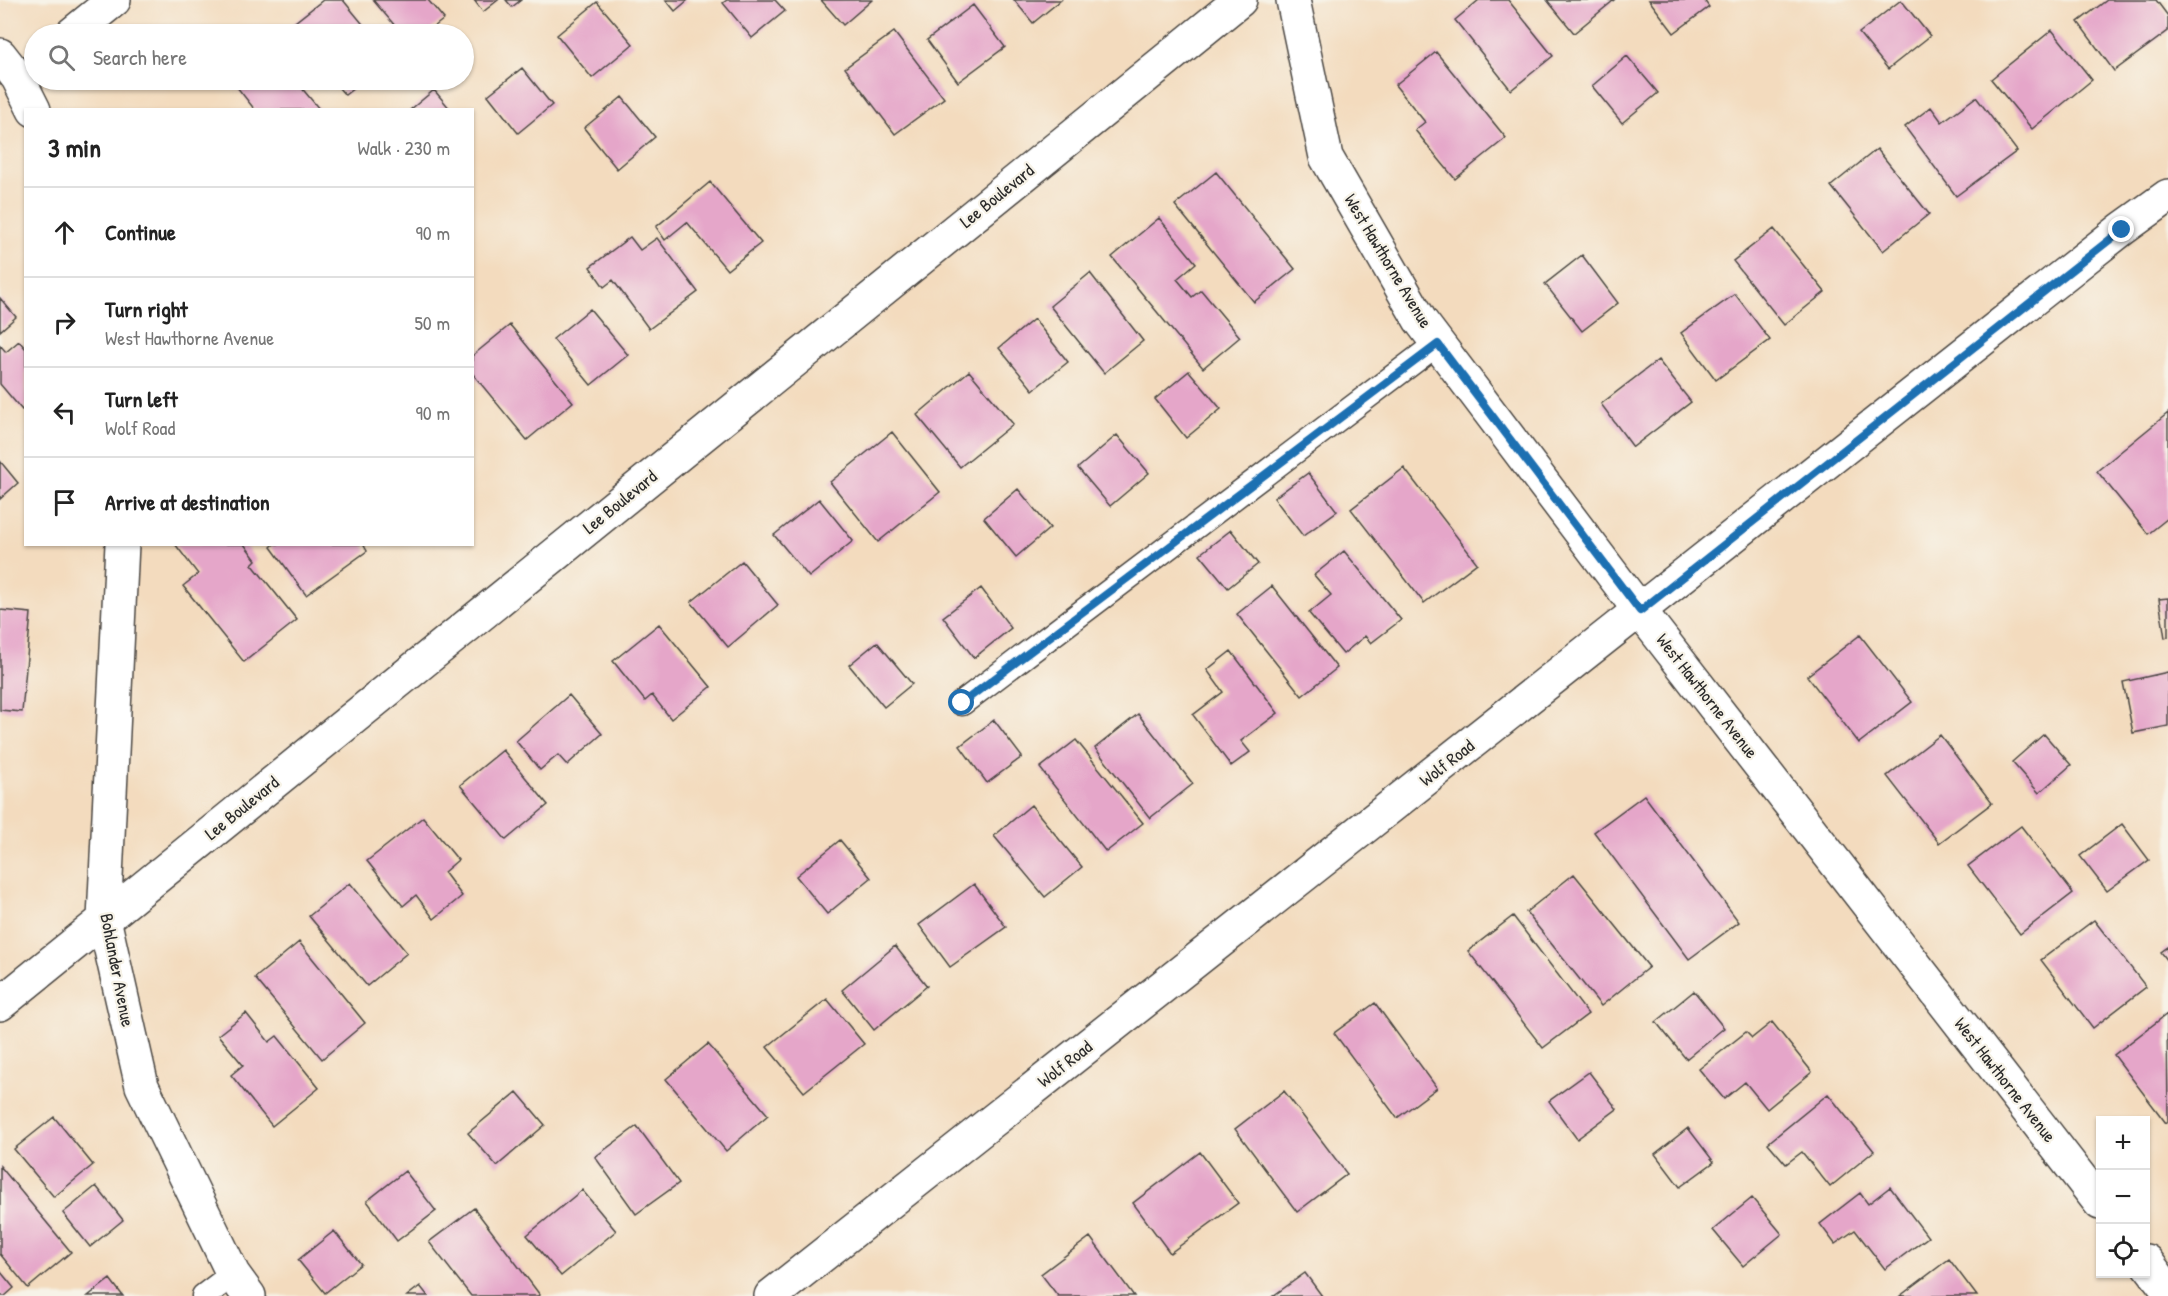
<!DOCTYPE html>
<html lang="en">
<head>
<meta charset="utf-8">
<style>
	:root { --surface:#fff; --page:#f2f2f2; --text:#222; --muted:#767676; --line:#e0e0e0 }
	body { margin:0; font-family:"Patrick Hand",sans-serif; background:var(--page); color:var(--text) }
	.controls { position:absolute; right:18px; bottom:18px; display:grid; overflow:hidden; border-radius:0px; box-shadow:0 2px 4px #0004 }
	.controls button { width:54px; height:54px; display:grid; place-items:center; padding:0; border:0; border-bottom:2px solid var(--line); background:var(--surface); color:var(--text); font:30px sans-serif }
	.stop { position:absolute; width:18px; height:18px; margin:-14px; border:4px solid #1f6fb2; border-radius:50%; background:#fff }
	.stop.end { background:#1f6fb2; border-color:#fff; box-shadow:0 2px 6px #0008 }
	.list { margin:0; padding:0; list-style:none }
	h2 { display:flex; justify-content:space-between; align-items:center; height:78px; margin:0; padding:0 24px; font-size:26px }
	h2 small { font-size:20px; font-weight:400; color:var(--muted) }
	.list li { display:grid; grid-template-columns:39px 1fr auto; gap:18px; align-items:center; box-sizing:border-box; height:90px; padding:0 24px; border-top:2px solid var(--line) }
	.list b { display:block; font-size:22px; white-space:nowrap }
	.list p { margin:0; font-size:20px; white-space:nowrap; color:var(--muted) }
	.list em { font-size:20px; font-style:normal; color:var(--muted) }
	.icon { flex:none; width:33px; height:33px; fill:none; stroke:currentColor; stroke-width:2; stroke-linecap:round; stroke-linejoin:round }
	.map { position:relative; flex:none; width:2168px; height:1296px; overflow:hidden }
	.search { position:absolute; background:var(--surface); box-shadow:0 2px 4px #0004; left:24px; top:24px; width:450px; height:66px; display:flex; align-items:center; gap:15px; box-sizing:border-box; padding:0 21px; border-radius:33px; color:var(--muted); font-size:22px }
	.panel { position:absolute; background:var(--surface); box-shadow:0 2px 4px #0004; left:24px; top:108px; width:450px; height:438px; border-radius:0px }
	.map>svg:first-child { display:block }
</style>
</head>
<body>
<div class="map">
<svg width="2168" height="1296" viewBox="0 0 2168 1296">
	<rect width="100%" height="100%" fill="#f7f3e8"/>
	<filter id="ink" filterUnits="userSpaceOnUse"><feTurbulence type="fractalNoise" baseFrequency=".0167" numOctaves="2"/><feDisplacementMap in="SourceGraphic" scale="12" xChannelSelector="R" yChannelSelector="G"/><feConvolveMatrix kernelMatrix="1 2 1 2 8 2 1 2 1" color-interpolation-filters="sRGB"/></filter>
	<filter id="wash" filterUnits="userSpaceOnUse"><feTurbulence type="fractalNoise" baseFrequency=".008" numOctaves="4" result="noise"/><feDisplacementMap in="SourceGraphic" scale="24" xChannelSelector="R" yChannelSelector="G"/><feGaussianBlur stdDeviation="1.35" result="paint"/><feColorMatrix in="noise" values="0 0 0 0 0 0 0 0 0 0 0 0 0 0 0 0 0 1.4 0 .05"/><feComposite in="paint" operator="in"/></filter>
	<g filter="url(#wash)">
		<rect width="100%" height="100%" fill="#f3dbbe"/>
		<g id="blocks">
			<!-- building -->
			<path fill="#e5a6c9" d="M 323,0 L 343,0 L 371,34 L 296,34 L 290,26 Z
				M 373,0 L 428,0 L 444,19 L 425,34 L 402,34 Z
				M 474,0 L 498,0 L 483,12 Z
				M 506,0 L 521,0 L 512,7 Z
				M 666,0 L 688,0 L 675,11 Z
				M 727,0 L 775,0 L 785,11 L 752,38 L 723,3 Z
				M 821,0 L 872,0 L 843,25 Z
				M 1014,0 L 1061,0 L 1033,23 Z
				M 1479,0 L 1508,0 L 1553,56 L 1511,90 L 1455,20 Z
				M 1547,0 L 1614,0 L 1574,33 Z
				M 1649,0 L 1704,0 L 1709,7 L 1674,33 Z
				M 1901,0 L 1930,36 L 1888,69 L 1859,33 Z
				M 2107,0 L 2156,0 L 2168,16 L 2168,31 L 2114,71 L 2078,22 Z
				M 597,2 L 633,44 L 592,78 L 557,35 Z
				M 973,5 L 1005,47 L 958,82 L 927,40 Z
				M 2052,30 L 2092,80 L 2032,129 L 1991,79 Z
				M 894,32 L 944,98 L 895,134 L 845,68 Z
				M 1436,52 L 1506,138 L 1455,179 L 1415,130 L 1425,122 L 1395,85 Z
				M 1627,56 L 1658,93 L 1622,123 L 1592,86 Z
				M 522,68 L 552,105 L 518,133 L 488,95 Z
				M 236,80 L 295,80 L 320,110 L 255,110 L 233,82 Z
				M 332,80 L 364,80 L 345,95 Z
				M 434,90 L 451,110 L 410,110 Z
				M 622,97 L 655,137 L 617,169 L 584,128 Z
				M 1976,97 L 2017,151 L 1956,196 L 1905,127 L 1931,107 L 1942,122 Z
				M 1877,149 L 1929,214 L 1883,251 L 1831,186 Z
				M 1216,172 L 1295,269 L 1254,302 L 1175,205 Z
				M 710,182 L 761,243 L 727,270 L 687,222 L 665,240 L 656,227 Z
				M 1159,218 L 1196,263 L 1177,279 L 1192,297 L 1201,290 L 1240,337 L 1203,368 L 1112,257 Z
				M 1774,229 L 1825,292 L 1784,325 L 1733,261 Z
				M 630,237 L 640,250 L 657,238 L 698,292 L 649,329 L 613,280 L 604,287 L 590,267 Z
				M 1582,255 L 1618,303 L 1582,331 L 1545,284 Z
				M 1090,273 L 1143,341 L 1104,373 L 1050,306 Z
				M 1735,294 L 1770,340 L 1716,380 L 1681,333 Z
				M 0,298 L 16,317 L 0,331 Z
				M 590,309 L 628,355 L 591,385 L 553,339 Z
				M 1034,319 L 1068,362 L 1033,390 L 999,348 Z
				M 510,325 L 573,402 L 527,440 L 472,373 L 472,356 Z
				M 19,341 L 26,349 L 26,408 L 22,410 L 0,384 L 0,345 L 6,352 Z
				M 1658,360 L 1691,402 L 1633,447 L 1601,404 Z
				M 969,371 L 1013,424 L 960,467 L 917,415 Z
				M 1189,371 L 1221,409 L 1186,438 L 1155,399 Z
				M 2168,413 L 2168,518 L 2148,534 L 2097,471 Z
				M 892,432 L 940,492 L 878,542 L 830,482 Z
				M 1117,435 L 1149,473 L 1110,506 L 1078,468 Z
				M 0,461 L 18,483 L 0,499 Z
				M 1404,468 L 1477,563 L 1424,603 L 1351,509 Z
				M 1308,473 L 1337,511 L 1303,536 L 1274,498 Z
				M 1018,489 L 1050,528 L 1016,557 L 984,518 Z
				M 819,499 L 853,541 L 809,577 L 774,535 Z
				M 1231,530 L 1258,564 L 1228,588 L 1200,554 Z
				M 175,544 L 244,544 L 256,560 L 252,564 L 297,620 L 244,662 L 183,586 L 198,574 Z
				M 274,544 L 363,544 L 367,551 L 306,595 L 271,547 Z
				M 1344,551 L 1401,620 L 1371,643 L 1365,636 L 1343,654 L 1309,613 L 1331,595 L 1314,575 Z
				M 742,561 L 778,605 L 728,647 L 691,602 Z
				M 1272,586 L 1337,668 L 1302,696 L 1237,614 Z
				M 981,588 L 1011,628 L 974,658 L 943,617 Z
				M 2168,598 L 2168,637 L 2165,638 L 2159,599 Z
				M 0,610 L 31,613 L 22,712 L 0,710 Z
				M 659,624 L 711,687 L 671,719 L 652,695 L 645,701 L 613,661 Z
				M 1860,635 L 1912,702 L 1859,743 L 1807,676 Z
				M 877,642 L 912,684 L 884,707 L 849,665 Z
				M 1231,651 L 1278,713 L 1241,741 L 1250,752 L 1231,766 L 1193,715 L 1223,692 L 1207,670 Z
				M 2168,672 L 2168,726 L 2133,733 L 2123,682 Z
				M 569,695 L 602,734 L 567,765 L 558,755 L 540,770 L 516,741 Z
				M 1138,714 L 1193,784 L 1150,818 L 1095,748 Z
				M 994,720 L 1022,757 L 987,783 L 960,746 Z
				M 2044,734 L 2071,765 L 2039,793 L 2012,762 Z
				M 1940,735 L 1992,803 L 1939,843 L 1887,776 Z
				M 1076,740 L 1143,823 L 1106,852 L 1040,768 Z
				M 503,750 L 548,805 L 506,840 L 460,785 Z
				M 1644,795 L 1739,922 L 1689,959 L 1594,832 Z
				M 1031,805 L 1082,867 L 1045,897 L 994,836 Z
				M 423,817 L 458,860 L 444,872 L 462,896 L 434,919 L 416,895 L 403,906 L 367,861 Z
				M 2122,824 L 2149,860 L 2107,891 L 2080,856 Z
				M 2021,826 L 2073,893 L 2020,934 L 1968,866 Z
				M 840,840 L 871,878 L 827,914 L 796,876 Z
				M 1574,874 L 1649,967 L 1601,1006 L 1526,912 Z
				M 350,883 L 407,953 L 367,986 L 309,916 Z
				M 974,884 L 1006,927 L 950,967 L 919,925 Z
				M 1513,916 L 1588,1014 L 1543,1048 L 1468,951 Z
				M 2094,920 L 2146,987 L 2093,1028 L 2041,960 Z
				M 299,942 L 365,1023 L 322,1059 L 255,978 Z
				M 895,946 L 927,986 L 874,1030 L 842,990 Z
				M 2168,947 L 2168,961 L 2161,952 Z
				M 1694,991 L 1724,1028 L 1686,1059 L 1656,1022 Z
				M 827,999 L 864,1044 L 804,1092 L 767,1047 Z
				M 1375,1003 L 1437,1088 L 1397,1118 L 1334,1033 Z
				M 246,1013 L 269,1042 L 277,1036 L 319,1088 L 272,1126 L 231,1075 L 243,1065 L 218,1035 Z
				M 2167,1014 L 2168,1121 L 2166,1123 L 2114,1055 Z
				M 1772,1022 L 1812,1072 L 1767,1109 L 1745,1082 L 1724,1099 L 1699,1069 L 1746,1032 L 1752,1038 Z
				M 708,1044 L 768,1115 L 726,1151 L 666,1079 Z
				M 1589,1072 L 1617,1109 L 1577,1139 L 1549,1101 Z
				M 1284,1091 L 1347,1174 L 1297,1212 L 1235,1129 Z
				M 517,1092 L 545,1125 L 497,1166 L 468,1133 Z
				M 1828,1094 L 1874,1151 L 1830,1187 L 1802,1152 L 1786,1164 L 1768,1143 Z
				M 54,1117 L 93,1165 L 54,1197 L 14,1149 Z
				M 637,1126 L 679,1183 L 636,1214 L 595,1157 Z
				M 1688,1128 L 1714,1162 L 1680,1187 L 1655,1154 Z
				M 1200,1152 L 1238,1203 L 1170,1253 L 1133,1203 Z
				M 0,1166 L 71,1252 L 28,1288 L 0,1254 Z
				M 405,1171 L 436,1211 L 397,1241 L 367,1201 Z
				M 96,1186 L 123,1220 L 90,1247 L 63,1213 Z
				M 1890,1187 L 1928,1237 L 1885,1269 L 1855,1230 L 1835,1244 L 1820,1224 L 1860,1193 L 1868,1204 Z
				M 582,1190 L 616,1231 L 561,1276 L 527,1235 Z
				M 1752,1198 L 1782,1234 L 1743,1266 L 1713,1230 Z
				M 474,1208 L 540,1295 L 538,1296 L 471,1296 L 429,1242 Z
				M 334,1231 L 361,1264 L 325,1293 L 298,1260 Z
				M 1090,1237 L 1134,1296 L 1058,1296 L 1041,1274 Z
				M 1949,1259 L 1977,1296 L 1900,1296 Z
				M 0,1271 L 14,1288 L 5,1296 L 0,1296 Z
				M 1305,1273 L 1322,1296 L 1273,1296 Z
				M 110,1279 L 123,1296 L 88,1296 Z
				M 420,1286 L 428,1296 L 407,1296 Z"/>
		</g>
	</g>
	<g filter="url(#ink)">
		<use href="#blocks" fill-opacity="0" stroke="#494541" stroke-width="1.5"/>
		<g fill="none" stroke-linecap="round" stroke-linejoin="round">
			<!-- lane casing -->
			<g stroke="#494541" stroke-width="27">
				<path id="lane" d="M 962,703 L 1438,343
					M 204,1296 L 233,1274"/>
			</g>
			<!-- street casing -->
			<g stroke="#494541" stroke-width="36">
				<path id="street" d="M 1293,0 L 1326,157 L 1420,320 L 1640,611 L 2100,1203
					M 72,34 L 114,0
					M 0,55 L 18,78 L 34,110
					M 122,544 L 104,919 L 142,1086 L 233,1274 L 249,1296
					M 0,1004 L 1240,0
					M 2146,1261 L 2168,1290"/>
			</g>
			<!-- secondary casing -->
			<g stroke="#494541" stroke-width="36">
				<path id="secondary" d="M 771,1296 L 2122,229 L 2168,196"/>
			</g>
			<!-- lane -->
			<use href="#lane" stroke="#fff" stroke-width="24"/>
			<!-- street -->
			<use href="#street" stroke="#fff" stroke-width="33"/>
			<!-- secondary -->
			<use href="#secondary" stroke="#fff" stroke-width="33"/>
		</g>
	</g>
	<g fill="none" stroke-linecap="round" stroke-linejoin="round" filter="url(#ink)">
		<!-- route -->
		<path stroke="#1f6fb2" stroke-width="8" d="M 962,703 L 1438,344 L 1640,611 L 2122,230"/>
	</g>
	<g text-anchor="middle" stroke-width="4.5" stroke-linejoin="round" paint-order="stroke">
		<!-- street labels -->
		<g font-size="18" fill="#2b2b2b" stroke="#f7f3e8">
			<text transform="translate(997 196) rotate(-39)" y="6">Lee Boulevard</text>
			<text transform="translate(1388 261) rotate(59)" y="6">West Hawthorne Avenue</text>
			<text transform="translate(620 502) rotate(-39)" y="6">Lee Boulevard</text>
			<text transform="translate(1707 696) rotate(52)" y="6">West Hawthorne Avenue</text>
			<text transform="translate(1447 763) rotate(-38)" y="6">Wolf Road</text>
			<text transform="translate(242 808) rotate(-39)" y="6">Lee Boulevard</text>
			<text transform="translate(117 970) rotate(79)" y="6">Bohlander Avenue</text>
			<text transform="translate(1065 1064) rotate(-38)" y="6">Wolf Road</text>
			<text transform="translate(2005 1080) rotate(52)" y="6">West Hawthorne Avenue</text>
		</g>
	</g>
</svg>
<div class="controls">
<button>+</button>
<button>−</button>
<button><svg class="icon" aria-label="locate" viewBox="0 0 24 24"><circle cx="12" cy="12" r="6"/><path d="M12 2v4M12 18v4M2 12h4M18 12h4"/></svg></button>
</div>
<div class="stop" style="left:962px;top:703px"></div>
<div class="stop end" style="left:2122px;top:230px"></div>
<div class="search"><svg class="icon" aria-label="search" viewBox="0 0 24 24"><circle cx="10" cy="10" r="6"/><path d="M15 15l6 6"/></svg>Search here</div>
<section class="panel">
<h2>3 min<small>Walk · 230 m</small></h2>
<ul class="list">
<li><svg class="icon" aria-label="ahead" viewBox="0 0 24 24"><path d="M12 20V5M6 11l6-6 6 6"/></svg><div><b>Continue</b></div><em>90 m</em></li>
<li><svg class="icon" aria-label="right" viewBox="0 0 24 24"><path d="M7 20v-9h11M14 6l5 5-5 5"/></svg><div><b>Turn right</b><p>West Hawthorne Avenue</p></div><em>50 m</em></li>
<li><svg class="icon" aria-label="left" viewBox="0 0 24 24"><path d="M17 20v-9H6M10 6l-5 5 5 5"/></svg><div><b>Turn left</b><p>Wolf Road</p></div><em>90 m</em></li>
<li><svg class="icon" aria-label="arrive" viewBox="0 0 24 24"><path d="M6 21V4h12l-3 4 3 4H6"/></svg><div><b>Arrive at destination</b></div></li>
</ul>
</section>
</div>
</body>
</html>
